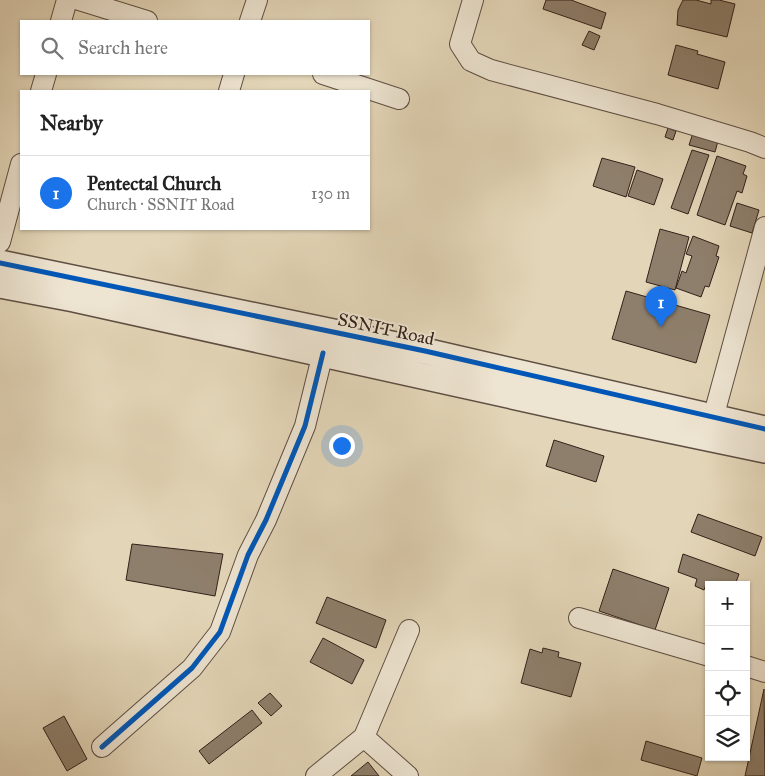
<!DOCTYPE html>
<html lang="en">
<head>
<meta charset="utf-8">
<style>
	:root { --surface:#fff; --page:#f6f6f6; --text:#222; --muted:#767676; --line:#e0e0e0; --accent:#1a73e8 }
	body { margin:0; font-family:"IM FELL Great Primer",serif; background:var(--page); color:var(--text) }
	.controls { position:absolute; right:15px; bottom:15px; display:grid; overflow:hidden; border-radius:0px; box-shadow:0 1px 4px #0004 }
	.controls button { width:45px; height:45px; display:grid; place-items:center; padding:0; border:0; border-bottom:1px solid var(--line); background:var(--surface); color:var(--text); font:25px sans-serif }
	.you { position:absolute; left:341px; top:445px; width:18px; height:18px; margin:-12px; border:4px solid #fff; border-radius:50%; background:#1a73e8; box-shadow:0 0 0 8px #1a73e833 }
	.badge { display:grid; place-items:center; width:32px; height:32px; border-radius:50%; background:var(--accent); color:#fff; font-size:16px; font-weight:700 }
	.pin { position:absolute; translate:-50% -41px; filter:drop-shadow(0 1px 2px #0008) }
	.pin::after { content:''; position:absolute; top:26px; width:18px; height:15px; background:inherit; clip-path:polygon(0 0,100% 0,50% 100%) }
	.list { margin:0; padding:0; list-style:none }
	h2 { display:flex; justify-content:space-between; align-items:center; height:65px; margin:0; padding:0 20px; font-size:21px }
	h2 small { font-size:16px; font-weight:400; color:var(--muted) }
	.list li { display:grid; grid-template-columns:32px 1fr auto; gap:15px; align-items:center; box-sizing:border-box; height:75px; padding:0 20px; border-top:1px solid var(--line) }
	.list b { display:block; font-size:19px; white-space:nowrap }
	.list p { margin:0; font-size:16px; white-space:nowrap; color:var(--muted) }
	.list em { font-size:16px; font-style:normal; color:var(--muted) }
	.icon { flex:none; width:28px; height:28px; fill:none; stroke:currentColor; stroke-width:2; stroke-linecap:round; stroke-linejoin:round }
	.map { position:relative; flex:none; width:765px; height:776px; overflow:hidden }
	.search { position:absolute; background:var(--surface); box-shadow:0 1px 4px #0004; left:20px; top:20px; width:350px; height:55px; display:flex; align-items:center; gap:12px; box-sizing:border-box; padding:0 18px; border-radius:0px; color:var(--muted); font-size:19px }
	.panel { position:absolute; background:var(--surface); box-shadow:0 1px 4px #0004; left:20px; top:90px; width:350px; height:140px; border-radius:0px }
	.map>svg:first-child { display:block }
</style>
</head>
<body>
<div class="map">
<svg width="765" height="776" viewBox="0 0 765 776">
	<rect width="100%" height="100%" fill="#e3d6b8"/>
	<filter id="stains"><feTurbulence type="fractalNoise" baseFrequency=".004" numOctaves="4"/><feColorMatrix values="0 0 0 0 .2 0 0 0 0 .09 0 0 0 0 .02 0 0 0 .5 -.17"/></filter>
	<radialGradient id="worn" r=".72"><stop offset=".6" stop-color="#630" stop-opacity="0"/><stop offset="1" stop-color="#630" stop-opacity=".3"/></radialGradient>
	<!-- building -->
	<path fill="#8e7f6c" stroke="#32211a" d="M 546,0 L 571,0 L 606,13 L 601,29 L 543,9 Z
		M 683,0 L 696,0 L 711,4 L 711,0 L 719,0 L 735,4 L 727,37 L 677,25 L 678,10 Z
		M 589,31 L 600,36 L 594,50 L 582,45 Z
		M 676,45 L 698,51 L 697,54 L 725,62 L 718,89 L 668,75 Z
		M 668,128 L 676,131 L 673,140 L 665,137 Z
		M 693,133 L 718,141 L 715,152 L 689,145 Z
		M 692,150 L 709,155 L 688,214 L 671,208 Z
		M 717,156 L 746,166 L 743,174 L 747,176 L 742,193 L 737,191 L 725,225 L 697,215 Z
		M 602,158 L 635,167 L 626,197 L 593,186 Z
		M 637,170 L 663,179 L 654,205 L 628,196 Z
		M 737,203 L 759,210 L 752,233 L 730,226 Z
		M 660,229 L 689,237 L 675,290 L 646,282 Z
		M 693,236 L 719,246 L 716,256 L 719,257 L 709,287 L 705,286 L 701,297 L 676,288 L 682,271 L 686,273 L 692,256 L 686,254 Z
		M 626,291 L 710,315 L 696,363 L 612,339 Z
		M 554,440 L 604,456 L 596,482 L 546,466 Z
		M 698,514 L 762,537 L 755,556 L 691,532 Z
		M 132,544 L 223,554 L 215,596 L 126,580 Z
		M 683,554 L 739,574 L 735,585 L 715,585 L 707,582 L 704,590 L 695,586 L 697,579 L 678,572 Z
		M 613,569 L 669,588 L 655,630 L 599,611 Z
		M 327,597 L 386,620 L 376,648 L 316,623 Z
		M 323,638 L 364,660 L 352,684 L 310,662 Z
		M 543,648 L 559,652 L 558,657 L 581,663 L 571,697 L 521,683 L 530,649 L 542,653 Z
		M 764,689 L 765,776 L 745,776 Z
		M 270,693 L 282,706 L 271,716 L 258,703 Z
		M 252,710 L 262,723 L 209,764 L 199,751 Z
		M 64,716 L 87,759 L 67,771 L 43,728 Z
		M 646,741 L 702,758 L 697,776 L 641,760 Z
		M 368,762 L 379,776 L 351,776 Z"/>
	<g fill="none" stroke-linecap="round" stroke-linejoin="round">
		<!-- minor casing -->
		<g stroke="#5e4e42" stroke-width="22">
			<path id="minor" d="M 79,0 L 147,21
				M 473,0 L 460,44 L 471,61 L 491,70 L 657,114 L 750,142 L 765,148
				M 61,21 L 67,0
				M 250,21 L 257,0
				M 323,74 L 399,99
				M 41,91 L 46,74
				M 229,91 L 234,74
				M 0,242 L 21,164
				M 713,418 L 765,227
				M 579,618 L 709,656
				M 746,666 L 765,672
				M 364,737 L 409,630
				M 102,747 L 192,668 L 220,632 L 248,555 L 266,520 L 305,426 L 323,353
				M 316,776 L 364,737 L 408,776"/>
		</g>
		<!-- tertiary casing -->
		<g stroke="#5e4e42" stroke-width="28">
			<path id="tertiary" d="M 0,263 L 425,351 L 765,429
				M 0,285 L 74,299 L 607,417 L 765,450"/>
		</g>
		<!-- minor -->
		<use href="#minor" stroke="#ede4d1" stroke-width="20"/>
		<!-- tertiary -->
		<use href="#tertiary" stroke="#ede4d1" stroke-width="25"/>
		<!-- cycleway casing -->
		<g stroke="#ede4d1" stroke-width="8">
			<path id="cycleway" d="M 0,263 L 425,351 L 765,429
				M 102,747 L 192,668 L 220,632 L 248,555 L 266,520 L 305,426 L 323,353"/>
		</g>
		<!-- cycleway -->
		<use href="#cycleway" stroke="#0057b8" stroke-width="5"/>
	</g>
	<g text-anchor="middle" stroke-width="4" stroke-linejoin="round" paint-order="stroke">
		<!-- street labels -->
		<g font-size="18" fill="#32211a" stroke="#ede4d1">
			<text transform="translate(386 329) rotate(12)" y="6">SSNIT Road</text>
		</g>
	</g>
	<rect width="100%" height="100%" filter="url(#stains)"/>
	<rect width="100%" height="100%" fill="url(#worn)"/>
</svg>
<div class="controls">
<button>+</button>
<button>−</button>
<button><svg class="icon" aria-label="locate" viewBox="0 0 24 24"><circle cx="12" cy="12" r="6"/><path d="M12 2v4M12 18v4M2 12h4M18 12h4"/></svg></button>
<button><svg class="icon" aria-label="layers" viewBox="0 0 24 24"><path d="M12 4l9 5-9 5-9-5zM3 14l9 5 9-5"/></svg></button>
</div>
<div class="you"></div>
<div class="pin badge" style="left:661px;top:327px">1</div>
<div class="search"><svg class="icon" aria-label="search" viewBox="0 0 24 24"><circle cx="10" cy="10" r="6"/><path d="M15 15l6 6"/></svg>Search here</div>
<section class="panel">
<h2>Nearby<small></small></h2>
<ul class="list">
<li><span class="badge">1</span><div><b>Pentectal Church</b><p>Church · SSNIT Road</p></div><em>130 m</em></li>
</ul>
</section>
</div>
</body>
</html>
